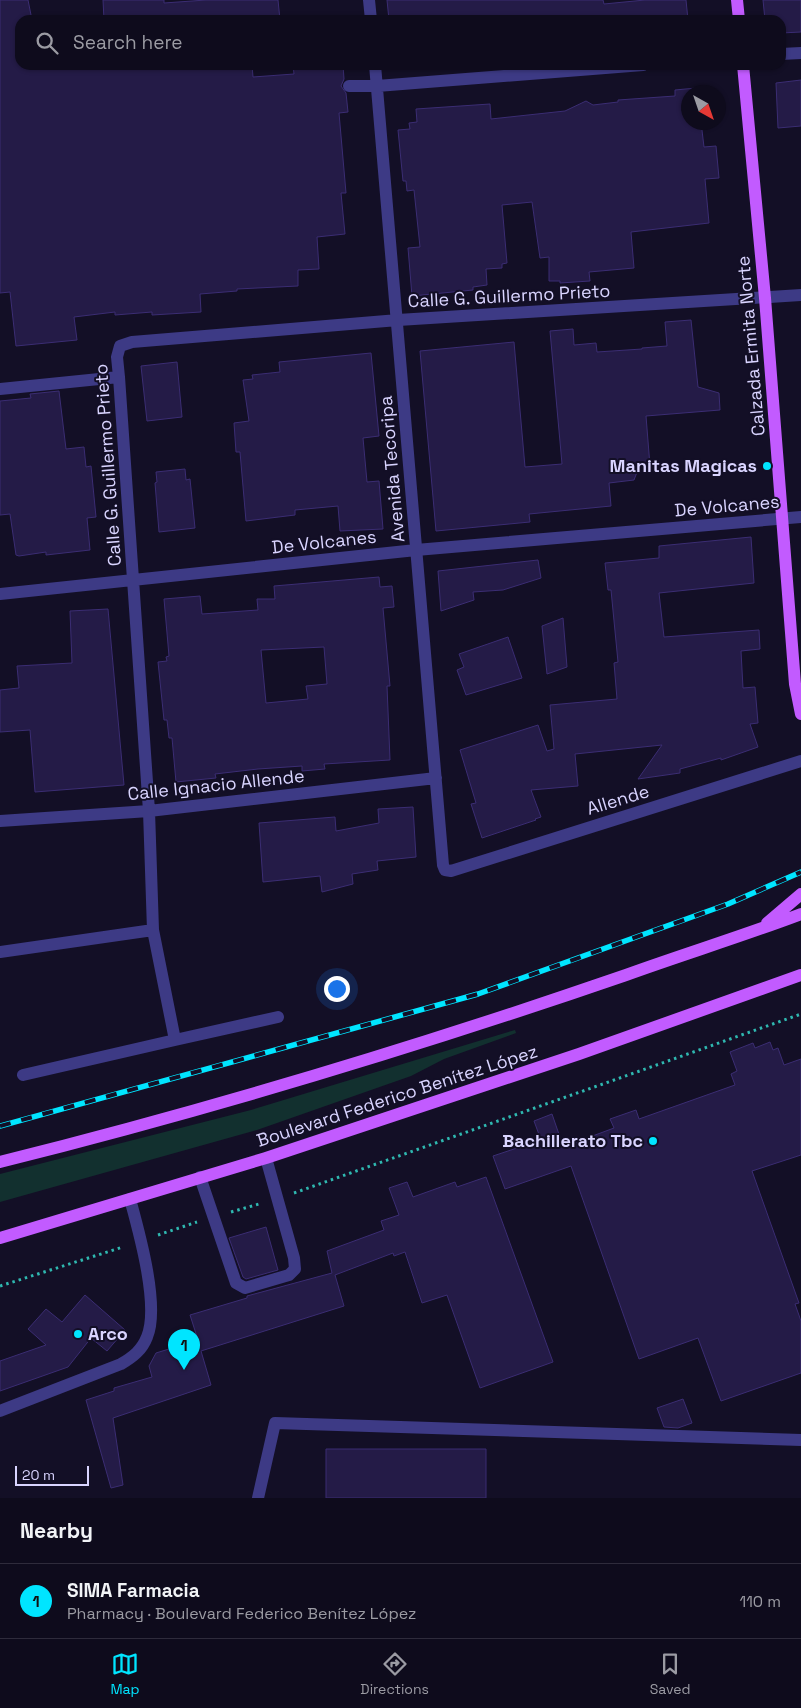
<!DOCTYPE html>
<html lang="en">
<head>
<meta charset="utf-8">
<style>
	:root { --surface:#0e0b1c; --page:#1c1929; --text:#f1f3f6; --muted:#9b9ba3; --line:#2e2b3b; --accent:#00e5ff }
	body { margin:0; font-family:"Space Grotesk",sans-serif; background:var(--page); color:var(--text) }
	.compass { position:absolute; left:681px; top:85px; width:45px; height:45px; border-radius:50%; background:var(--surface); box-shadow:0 1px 4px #0004; rotate:140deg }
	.scale { position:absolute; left:15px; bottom:12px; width:74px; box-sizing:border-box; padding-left:5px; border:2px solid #d9d4ff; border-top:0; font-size:14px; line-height:18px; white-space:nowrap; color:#d9d4ff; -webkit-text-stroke:4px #130f26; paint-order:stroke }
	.you { position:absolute; left:336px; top:988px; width:18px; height:18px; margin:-12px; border:4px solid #fff; border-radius:50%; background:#1a73e8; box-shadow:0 0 0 8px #1a73e833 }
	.badge { display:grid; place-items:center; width:32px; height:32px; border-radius:50%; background:var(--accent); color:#111; font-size:16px; font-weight:700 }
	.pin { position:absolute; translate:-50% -41px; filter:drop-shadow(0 1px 2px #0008) }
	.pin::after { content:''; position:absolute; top:26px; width:18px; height:15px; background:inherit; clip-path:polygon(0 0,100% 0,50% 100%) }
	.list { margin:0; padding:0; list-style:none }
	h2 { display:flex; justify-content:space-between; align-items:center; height:65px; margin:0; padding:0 20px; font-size:21px }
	h2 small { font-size:16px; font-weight:400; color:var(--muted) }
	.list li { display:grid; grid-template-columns:32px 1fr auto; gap:15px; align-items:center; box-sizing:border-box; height:75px; padding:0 20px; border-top:1px solid var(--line) }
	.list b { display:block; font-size:19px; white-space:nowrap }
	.list p { margin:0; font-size:16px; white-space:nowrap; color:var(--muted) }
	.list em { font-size:16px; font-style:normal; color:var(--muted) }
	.icon { flex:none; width:28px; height:28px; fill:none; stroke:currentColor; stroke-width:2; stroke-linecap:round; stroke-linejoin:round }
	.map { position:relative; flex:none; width:801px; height:1498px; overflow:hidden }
	.search { position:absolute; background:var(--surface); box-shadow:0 1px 4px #0004; left:15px; right:15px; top:15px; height:55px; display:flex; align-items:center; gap:12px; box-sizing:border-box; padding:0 18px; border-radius:15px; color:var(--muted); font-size:19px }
	.sheet { height:140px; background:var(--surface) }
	nav { display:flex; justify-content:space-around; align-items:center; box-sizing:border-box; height:70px; border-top:1px solid var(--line); background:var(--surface); font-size:14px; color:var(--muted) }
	nav a { display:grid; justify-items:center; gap:2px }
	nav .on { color:var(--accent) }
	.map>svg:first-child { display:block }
</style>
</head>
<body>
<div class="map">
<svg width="801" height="1498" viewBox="0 0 801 1498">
	<rect width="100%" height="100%" fill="#130f26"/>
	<!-- green -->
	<path fill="#12302f" d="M 515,1030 L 516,1033 L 444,1059 L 411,1076 L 257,1130 L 0,1202 L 0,1174 L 251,1110 Z"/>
	<!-- building -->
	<path fill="#241b47" stroke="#3b2d73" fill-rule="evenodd" d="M 0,0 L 28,0 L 32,20 L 20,20 L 20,65 L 252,65 L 253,77 L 294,74 L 293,65 L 343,65 L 344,79 L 341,86 L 346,93 L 348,112 L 339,113 L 346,193 L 341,193 L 345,234 L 317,237 L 319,269 L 298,270 L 298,286 L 237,289 L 237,291 L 200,294 L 201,312 L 152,315 L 152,312 L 115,315 L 115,312 L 74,317 L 77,340 L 16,346 L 10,292 L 0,293 Z
		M 103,0 L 164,0 L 164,3 L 206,0 L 278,0 L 280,20 L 104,20 Z
		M 387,0 L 603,0 L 604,4 L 645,0 L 686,0 L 688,20 L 389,20 Z
		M 763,0 L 801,0 L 801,32 L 781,33 L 781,20 L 765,20 Z
		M 801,80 L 801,126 L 778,128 L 776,83 Z
		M 696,88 L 697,92 L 688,92 L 688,122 L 701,122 L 704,147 L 716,146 L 719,178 L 705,179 L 709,223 L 631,232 L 634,268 L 589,272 L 590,281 L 560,283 L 560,281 L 549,281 L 549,257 L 540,258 L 532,202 L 502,205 L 507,263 L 502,264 L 502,268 L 486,269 L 487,285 L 473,287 L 473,290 L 412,296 L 408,248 L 420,247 L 414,190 L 407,191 L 406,181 L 403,181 L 398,130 L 410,129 L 409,123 L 417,122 L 416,109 L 490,104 L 491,119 L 565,111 L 586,101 L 593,105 L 618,102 L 618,100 L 675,96 L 675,90 Z
		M 691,320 L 698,387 L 719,393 L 720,410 L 646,416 L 650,466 L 639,467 L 634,480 L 609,483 L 611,506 L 529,514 L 530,522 L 436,531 L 420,351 L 514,342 L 525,467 L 562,464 L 550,331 L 573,329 L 574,345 L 596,343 L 597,352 L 642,349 L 642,348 L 667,346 L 665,322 Z
		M 371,353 L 379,436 L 363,438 L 367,482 L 379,481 L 383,529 L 340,531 L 338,506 L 295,510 L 295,515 L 246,521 L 240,452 L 236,452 L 234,423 L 249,421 L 243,380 L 253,379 L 252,375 L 280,372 L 279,362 Z
		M 177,362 L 182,417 L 147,421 L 141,366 Z
		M 59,391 L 66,449 L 84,447 L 86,467 L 91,466 L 96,517 L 87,518 L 90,550 L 46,555 L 46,552 L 19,556 L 16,555 L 10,514 L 0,515 L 0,401 L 31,398 L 30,394 Z
		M 185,469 L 186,480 L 190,479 L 195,528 L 159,532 L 155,483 L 157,482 L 156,472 Z
		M 751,537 L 754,583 L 659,593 L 664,637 L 759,630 L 760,649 L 741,651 L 743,688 L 755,687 L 758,723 L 750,724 L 758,747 L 721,760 L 721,758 L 680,769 L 680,773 L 638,779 L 662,745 L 575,754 L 578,786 L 531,790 L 541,817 L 535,819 L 536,820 L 482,838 L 471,804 L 476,803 L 460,750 L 538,725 L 547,751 L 554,749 L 550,705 L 617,699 L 614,663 L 618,662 L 611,590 L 608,590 L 605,563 L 659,558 L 659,546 Z
		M 538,560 L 541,578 L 503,590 L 473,592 L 474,600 L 441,611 L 438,571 Z
		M 379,577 L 380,587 L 392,586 L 394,607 L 383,608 L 390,686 L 387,686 L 390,760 L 324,764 L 325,769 L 302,771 L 302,766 L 258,769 L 215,774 L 216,778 L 176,782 L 172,738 L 169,738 L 167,720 L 164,720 L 158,662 L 167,661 L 166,657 L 169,656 L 164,599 L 200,596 L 202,614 L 258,610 L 257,599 L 275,599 L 274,586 ZM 324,647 L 327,684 L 306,686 L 308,699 L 266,703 L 261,650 Z
		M 108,609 L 124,785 L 35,792 L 30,730 L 0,732 L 0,690 L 19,688 L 17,666 L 72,663 L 70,611 Z
		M 563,618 L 567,667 L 547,674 L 542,626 Z
		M 508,637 L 522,678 L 466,695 L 457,670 L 464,667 L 459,654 Z
		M 413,807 L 416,857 L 377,861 L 378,870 L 352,874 L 353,884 L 322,892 L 320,876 L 263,882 L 259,823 L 335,817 L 336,831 L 379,823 L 378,809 Z
		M 770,1042 L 773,1050 L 778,1048 L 784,1065 L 801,1059 L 801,1155 L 752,1171 L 799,1303 L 795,1304 L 801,1321 L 801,1373 L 721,1401 L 698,1338 L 639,1359 L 571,1166 L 505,1189 L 493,1156 L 541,1140 L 534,1121 L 552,1114 L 562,1143 L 570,1141 L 571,1144 L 614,1128 L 610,1119 L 636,1110 L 639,1119 L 735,1085 L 731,1074 L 737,1071 L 730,1052 L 753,1043 L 755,1048 Z
		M 486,1177 L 553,1362 L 480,1388 L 447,1295 L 422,1303 L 405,1252 L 394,1256 L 393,1253 L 335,1275 L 344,1306 L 201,1351 L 211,1385 L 113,1418 L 123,1485 L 111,1488 L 86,1400 L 114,1391 L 114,1388 L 152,1377 L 149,1366 L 156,1353 L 198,1340 L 190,1315 L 247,1298 L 247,1296 L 332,1273 L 327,1251 L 384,1230 L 381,1221 L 399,1215 L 389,1188 L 407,1182 L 413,1197 L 455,1182 L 457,1187 Z
		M 266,1227 L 278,1270 L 246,1279 L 243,1277 L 229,1238 Z
		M 85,1295 L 125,1330 L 107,1351 L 91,1338 L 68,1367 L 0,1391 L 0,1361 L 46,1345 L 28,1329 L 46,1309 L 62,1322 Z
		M 683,1399 L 692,1423 L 678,1428 L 664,1427 L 657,1408 Z
		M 326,1449 L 486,1449 L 486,1498 L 326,1498 Z"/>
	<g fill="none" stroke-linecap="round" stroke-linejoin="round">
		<!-- path -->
		<path stroke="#2fb8b0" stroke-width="3" stroke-dasharray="2.5 4" stroke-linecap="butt" d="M 294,1193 L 801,1014
			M 231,1212 L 259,1204
			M 158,1235 L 197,1222
			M 0,1286 L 123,1247"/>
		<!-- minor -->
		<path stroke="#3d3a85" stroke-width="12" d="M 369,0 L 371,20
			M 781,54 L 801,53
			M 375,65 L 443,865 L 445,870 L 451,871 L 801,761
			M 349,86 L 377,86 L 643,65
			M 0,389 L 119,377
			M 0,594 L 416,550 L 801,517
			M 0,821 L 149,811 L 436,778
			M 0,952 L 153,930
			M 175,1040 L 278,1017
			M 23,1075 L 175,1040 L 153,930 L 149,811 L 119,377 L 117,357 L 120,346 L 132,342 L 398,320 L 801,295
			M 200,1177 L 236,1283 L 245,1288 L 289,1275 L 295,1269 L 294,1258 L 266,1158
			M 0,1411 L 121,1364 C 133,1357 142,1350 147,1337 C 160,1306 139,1232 130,1199
			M 258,1498 L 275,1423 L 801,1440"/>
		<!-- major -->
		<path stroke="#c25bff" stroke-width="12" d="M 737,0 L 739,20
			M 743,65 L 765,298 L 795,684 L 801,714
			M 767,923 L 801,894
			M 0,1162 C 212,1109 420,1046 626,975 C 684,954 743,936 801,914
			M 0,1238 L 266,1158 L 579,1054 L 801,975"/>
		<!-- rail casing -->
		<g stroke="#00e5ff" stroke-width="5.5">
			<path id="rail" d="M 0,1126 L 478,994 L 728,904 L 801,872"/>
		</g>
		<!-- rail -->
		<use href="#rail" stroke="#130f26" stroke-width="4" stroke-dasharray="11" stroke-linecap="butt"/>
	</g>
	<!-- markers -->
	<g fill="#00e5ff" stroke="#130f26" stroke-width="2">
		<circle cx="767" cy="466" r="5"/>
		<circle cx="653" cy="1141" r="5"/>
		<circle cx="78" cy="1334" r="5"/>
	</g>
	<g text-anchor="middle" stroke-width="4" stroke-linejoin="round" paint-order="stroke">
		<!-- street labels -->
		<g font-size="18" fill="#d9d4ff" stroke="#130f26">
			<text transform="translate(509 296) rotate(-3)" y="6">Calle G. Guillermo Prieto</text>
			<text transform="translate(751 346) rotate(-95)" y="6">Calzada Ermita Norte</text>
			<text transform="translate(108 465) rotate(-94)" y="6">Calle G. Guillermo Prieto</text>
			<text transform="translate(392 469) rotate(-95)" y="6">Avenida Tecoripa</text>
			<text transform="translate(727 506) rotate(-5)" y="6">De Volcanes</text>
			<text transform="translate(324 542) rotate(-6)" y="6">De Volcanes</text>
			<text transform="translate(216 785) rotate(-6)" y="6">Calle Ignacio Allende</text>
			<text transform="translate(618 800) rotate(-17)" y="6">Allende</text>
			<text transform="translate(397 1096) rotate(-18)" y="6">Boulevard Federico Benítez López</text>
		</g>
		<!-- poi labels -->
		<g font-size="18" font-weight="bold" fill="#d9d4ff" stroke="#130f26" text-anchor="end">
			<text x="757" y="472">Manitas Magicas</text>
			<text x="643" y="1147">Bachillerato Tbc</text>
			<text x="88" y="1340" text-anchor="start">Arco</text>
		</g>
	</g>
</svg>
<svg class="compass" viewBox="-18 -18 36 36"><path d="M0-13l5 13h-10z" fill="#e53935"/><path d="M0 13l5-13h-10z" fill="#9b9ba3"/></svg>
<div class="scale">20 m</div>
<div class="you"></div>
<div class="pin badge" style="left:184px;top:1370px">1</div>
<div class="search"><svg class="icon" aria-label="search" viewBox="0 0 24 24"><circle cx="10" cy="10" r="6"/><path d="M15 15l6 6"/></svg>Search here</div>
</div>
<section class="sheet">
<h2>Nearby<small></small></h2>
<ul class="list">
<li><span class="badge">1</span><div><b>SIMA Farmacia</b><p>Pharmacy · Boulevard Federico Benítez López</p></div><em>110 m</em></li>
</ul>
</section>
<nav>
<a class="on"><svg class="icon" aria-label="map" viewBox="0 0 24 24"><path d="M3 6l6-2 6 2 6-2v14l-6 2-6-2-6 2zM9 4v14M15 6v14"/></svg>Map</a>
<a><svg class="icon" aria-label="directions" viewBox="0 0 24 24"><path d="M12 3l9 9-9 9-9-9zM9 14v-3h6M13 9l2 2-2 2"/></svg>Directions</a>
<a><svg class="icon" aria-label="saved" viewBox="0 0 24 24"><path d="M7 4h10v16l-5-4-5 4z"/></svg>Saved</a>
</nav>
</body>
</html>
